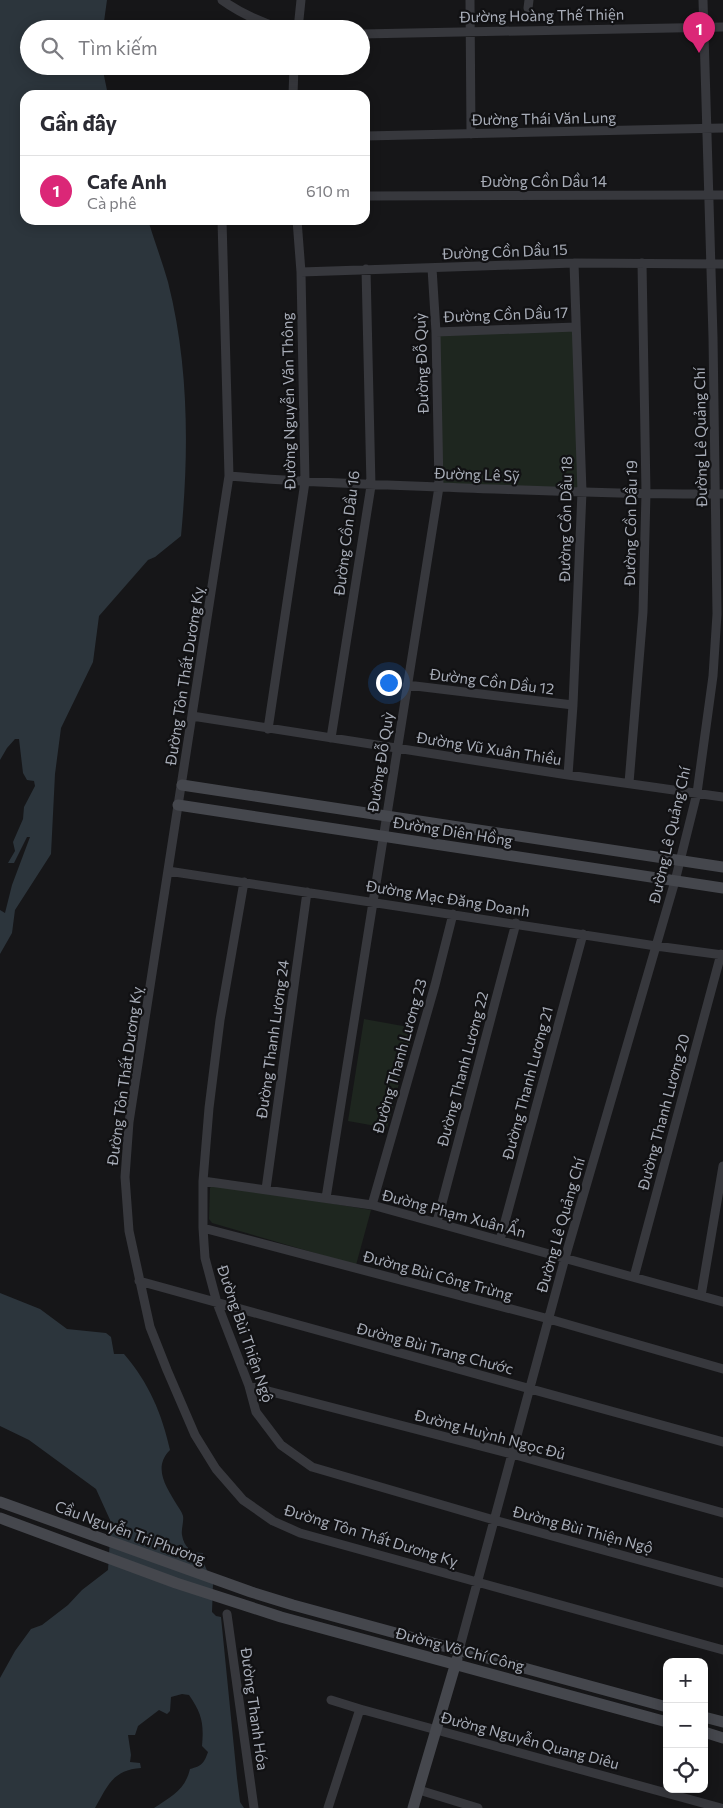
<!DOCTYPE html>
<html lang="vi">
<head>
<meta charset="utf-8">
<style>
	:root { --surface:#fff; --page:#f2f2f3; --text:#2b2b33; --muted:#7c7c81; --line:#e1e1e2; --accent:#db2777 }
	body { margin:0; font-family:Commissioner,sans-serif; background:var(--page); color:var(--text) }
	.controls { position:absolute; right:15px; bottom:15px; display:grid; overflow:hidden; border-radius:10px; box-shadow:0 2px 12px #0003 }
	.controls button { width:45px; height:45px; display:grid; place-items:center; padding:0; border:0; border-bottom:1px solid var(--line); background:var(--surface); color:var(--text); font:25px sans-serif }
	.you { position:absolute; left:388px; top:682px; width:18px; height:18px; margin:-12px; border:4px solid #fff; border-radius:50%; background:#1a73e8; box-shadow:0 0 0 8px #1a73e833 }
	.badge { display:grid; place-items:center; width:32px; height:32px; border-radius:50%; background:var(--accent); color:#fff; font-size:16px; font-weight:700 }
	.pin { position:absolute; translate:-50% -41px; filter:drop-shadow(0 1px 2px #0008) }
	.pin::after { content:''; position:absolute; top:26px; width:18px; height:15px; background:inherit; clip-path:polygon(0 0,100% 0,50% 100%) }
	.list { margin:0; padding:0; list-style:none }
	h2 { display:flex; justify-content:space-between; align-items:center; height:65px; margin:0; padding:0 20px; font-size:21px }
	h2 small { font-size:16px; font-weight:400; color:var(--muted) }
	.list li { display:grid; grid-template-columns:32px 1fr auto; gap:15px; align-items:center; box-sizing:border-box; height:70px; padding:0 20px; border-top:1px solid var(--line) }
	.list b { display:block; font-size:19px; white-space:nowrap }
	.list p { margin:0; font-size:16px; white-space:nowrap; color:var(--muted) }
	.list em { font-size:16px; font-style:normal; color:var(--muted) }
	.icon { flex:none; width:28px; height:28px; fill:none; stroke:currentColor; stroke-width:2; stroke-linecap:round; stroke-linejoin:round }
	.map { position:relative; flex:none; width:723px; height:1808px; overflow:hidden }
	.search { position:absolute; background:var(--surface); box-shadow:0 2px 12px #0003; left:20px; top:20px; width:350px; height:55px; display:flex; align-items:center; gap:12px; box-sizing:border-box; padding:0 18px; border-radius:28px; color:var(--muted); font-size:19px }
	.panel { position:absolute; background:var(--surface); box-shadow:0 2px 12px #0003; left:20px; top:90px; width:350px; height:135px; border-radius:15px }
	.map>svg:first-child { display:block }
</style>
</head>
<body>
<div class="map">
<svg width="723" height="1808" viewBox="0 0 723 1808">
	<rect width="100%" height="100%" fill="#161618"/>
	<!-- green -->
	<path fill="#1e261f" d="M 576,327 L 582,492 L 439,487 L 436,332 Z
		M 364,1019 L 414,1028 L 387,1128 L 348,1121 Z
		M 214,1184 L 371,1210 L 356,1265 L 212,1223 L 209,1219 L 210,1188 Z"/>
	<!-- water -->
	<path fill="#2c353c" d="M 0,0 L 107,0 L 103,29 L 29,29 L 29,66 L 102,66 L 108,95 L 25,95 L 25,220 L 148,220 C 154,240 162,261 168,282 C 189,365 189,452 181,536 L 155,557 L 148,560 L 99,616 L 93,662 L 61,728 L 55,774 L 51,854 L 15,910 L 12,933 L 0,954 L 0,910 L 5,913 L 12,885 L 30,837 L 27,837 L 14,863 L 8,863 L 15,851 L 13,842 L 23,819 L 24,807 L 35,786 L 34,781 L 27,780 L 23,773 L 19,739 L 15,739 L 7,748 L 0,760 Z
		M 0,1293 L 40,1309 L 67,1329 L 106,1333 L 111,1337 L 114,1354 L 124,1354 C 149,1383 162,1414 170,1450 C 152,1468 167,1488 177,1505 C 179,1508 182,1512 183,1516 C 184,1522 181,1529 182,1535 C 184,1547 191,1553 203,1553 L 202,1559 L 213,1584 L 212,1612 L 216,1616 L 221,1617 L 237,1778 L 240,1802 L 244,1808 L 154,1808 C 172,1796 185,1790 190,1769 C 202,1766 204,1763 208,1752 L 202,1746 C 204,1723 202,1714 189,1695 L 182,1694 L 171,1697 L 170,1711 L 167,1714 L 159,1710 L 138,1726 L 135,1735 L 128,1735 L 131,1755 L 130,1762 L 140,1763 L 141,1768 C 113,1770 108,1785 95,1808 L 0,1808 L 0,1678 L 15,1651 L 31,1629 L 42,1625 L 68,1605 L 82,1590 L 108,1570 L 111,1522 L 96,1489 L 29,1440 L 0,1426 Z"/>
	<g fill="none" stroke-linecap="round" stroke-linejoin="round">
		<!-- street -->
		<path stroke="#37383d" stroke-width="9" d="M 222,0 C 240,13 260,22 282,29
			M 470,0 L 471,134
			M 528,8 L 529,0
			M 298,29 L 301,0
			M 361,34 L 723,27
			M 293,95 L 294,66
			M 365,136 L 723,128
			M 365,196 L 723,195
			M 222,220 L 229,476 L 129,1122 L 125,1177 L 129,1231 L 150,1327 L 167,1370 L 195,1435 L 216,1469 L 243,1500 L 273,1521 L 300,1533 L 723,1650
			M 301,272 L 574,263 L 723,264
			M 436,332 L 576,327
			M 229,476 C 308,483 386,485 465,488 C 551,491 637,495 723,494
			M 407,685 L 573,705
			M 192,716 L 568,775 L 723,797
			M 268,729 L 305,482 L 301,272 L 297,220
			M 331,738 L 371,486 L 366,269
			M 568,775 L 573,705 L 582,492 L 574,263
			M 629,783 L 643,612 L 646,493 L 642,263
			M 168,871 L 656,946 L 723,955
			M 244,882 L 220,1020 L 209,1108 L 203,1181 L 203,1228 L 205,1258 L 217,1303 L 249,1386 L 256,1412 L 281,1445 L 312,1467 L 494,1520 L 723,1583
			M 203,1181 L 372,1205 L 723,1302
			M 266,1189 L 307,892
			M 326,1198 L 439,487 L 436,332 L 432,268
			M 372,1205 L 435,985 L 453,914
			M 437,1222 L 516,923
			M 203,1228 L 549,1319 L 723,1369
			M 500,1240 L 583,934
			M 634,1277 L 721,954
			M 139,1281 L 723,1442
			M 701,1296 L 723,1166
			M 249,1386 L 512,1454 L 723,1513
			M 227,1614 L 254,1808
			M 459,1650 L 565,1258 L 675,881 L 697,793 L 713,676 L 717,614 L 713,337 L 703,0
			M 331,1700 L 360,1709 L 721,1808
			M 419,1790 L 478,1808
			M 328,1808 L 360,1709"/>
		<!-- secondary -->
		<path stroke="#45474d" stroke-width="11" d="M 182,785 L 723,867
			M 178,805 L 723,888
			M 0,1502 L 251,1592 L 293,1605 L 667,1707
			M 0,1518 L 176,1583 L 281,1617 L 667,1722
			M 704,1717 L 723,1722
			M 704,1732 L 723,1738
			M 413,1808 L 457,1659"/>
	</g>
	<g text-anchor="middle" stroke-width="4.5" stroke-linejoin="round" paint-order="stroke">
		<!-- street labels -->
		<g font-size="15" fill="#a8adb8" stroke="#111113">
			<text transform="translate(542 16) rotate(-1)" y="5">Đường Hoàng Thế Thiện</text>
			<text transform="translate(544 119) rotate(-1)" y="5">Đường Thái Văn Lung</text>
			<text x="544" y="187">Đường Cồn Dầu 14</text>
			<text transform="translate(505 252) rotate(-2)" y="5">Đường Cồn Dầu 15</text>
			<text transform="translate(506 315) rotate(-2)" y="5">Đường Cồn Dầu 17</text>
			<text transform="translate(422 363) rotate(-92)" y="5">Đường Đỗ Quỳ</text>
			<text transform="translate(289 401) rotate(-91)" y="5">Đường Nguyễn Văn Thông</text>
			<text transform="translate(701 437) rotate(-91)" y="5">Đường Lê Quảng Chí</text>
			<text transform="translate(477 475) rotate(2)" y="5">Đường Lê Sỹ</text>
			<text transform="translate(566 519) rotate(-89)" y="5">Đường Cồn Dầu 18</text>
			<text transform="translate(631 523) rotate(-89)" y="5">Đường Cồn Dầu 19</text>
			<text transform="translate(347 533) rotate(-83)" y="5">Đường Cồn Dầu 16</text>
			<text transform="translate(185 676) rotate(-81)" y="5">Đường Tôn Thất Dương Kỵ</text>
			<text transform="translate(492 682) rotate(7)" y="5">Đường Cồn Dầu 12</text>
			<text transform="translate(489 749) rotate(9)" y="5">Đường Vũ Xuân Thiều</text>
			<text transform="translate(381 762) rotate(-81)" y="5">Đường Đỗ Quỳ</text>
			<text transform="translate(453 832) rotate(9)" y="5">Đường Diên Hồng</text>
			<text transform="translate(670 835) rotate(-77)" y="5">Đường Lê Quảng Chí</text>
			<text transform="translate(448 899) rotate(9)" y="5">Đường Mạc Đăng Doanh</text>
			<text transform="translate(273 1039) rotate(-82)" y="5">Đường Thanh Lương 24</text>
			<text transform="translate(400 1056) rotate(-74)" y="5">Đường Thanh Lương 23</text>
			<text transform="translate(463 1069) rotate(-75)" y="5">Đường Thanh Lương 22</text>
			<text transform="translate(125 1076) rotate(-82)" y="5">Đường Tôn Thất Dương Kỵ</text>
			<text transform="translate(528 1083) rotate(-75)" y="5">Đường Thanh Lương 21</text>
			<text transform="translate(664 1112) rotate(-75)" y="5">Đường Thanh Lương 20</text>
			<text transform="translate(454 1214) rotate(15)" y="5">Đường Phạm Xuân Ẩn</text>
			<text transform="translate(561 1225) rotate(-74)" y="5">Đường Lê Quảng Chí</text>
			<text transform="translate(438 1276) rotate(15)" y="5">Đường Bùi Công Trừng</text>
			<text transform="translate(245 1334) rotate(71)" y="5">Đường Bùi Thiện Ngộ</text>
			<text transform="translate(435 1349) rotate(15)" y="5">Đường Bùi Trang Chước</text>
			<text transform="translate(490 1435) rotate(15)" y="5">Đường Huỳnh Ngọc Đủ</text>
			<text transform="translate(583 1530) rotate(15)" y="5">Đường Bùi Thiện Ngộ</text>
			<text transform="translate(130 1533) rotate(20)" y="5">Cầu Nguyễn Tri Phương</text>
			<text transform="translate(371 1536) rotate(17)" y="5">Đường Tôn Thất Dương Kỵ</text>
			<text transform="translate(460 1650) rotate(15)" y="5">Đường Võ Chí Công</text>
			<text transform="translate(254 1709) rotate(82)" y="5">Đường Thanh Hóa</text>
			<text transform="translate(530 1741) rotate(15)" y="5">Đường Nguyễn Quang Diêu</text>
		</g>
	</g>
</svg>
<div class="controls">
<button>+</button>
<button>−</button>
<button><svg class="icon" aria-label="locate" viewBox="0 0 24 24"><circle cx="12" cy="12" r="6"/><path d="M12 2v4M12 18v4M2 12h4M18 12h4"/></svg></button>
</div>
<div class="you"></div>
<div class="pin badge" style="left:699px;top:53px">1</div>
<div class="search"><svg class="icon" aria-label="search" viewBox="0 0 24 24"><circle cx="10" cy="10" r="6"/><path d="M15 15l6 6"/></svg>Tìm kiếm</div>
<section class="panel">
<h2>Gần đây<small></small></h2>
<ul class="list">
<li><span class="badge">1</span><div><b>Cafe Anh</b><p>Cà phê</p></div><em>610 m</em></li>
</ul>
</section>
</div>
</body>
</html>
